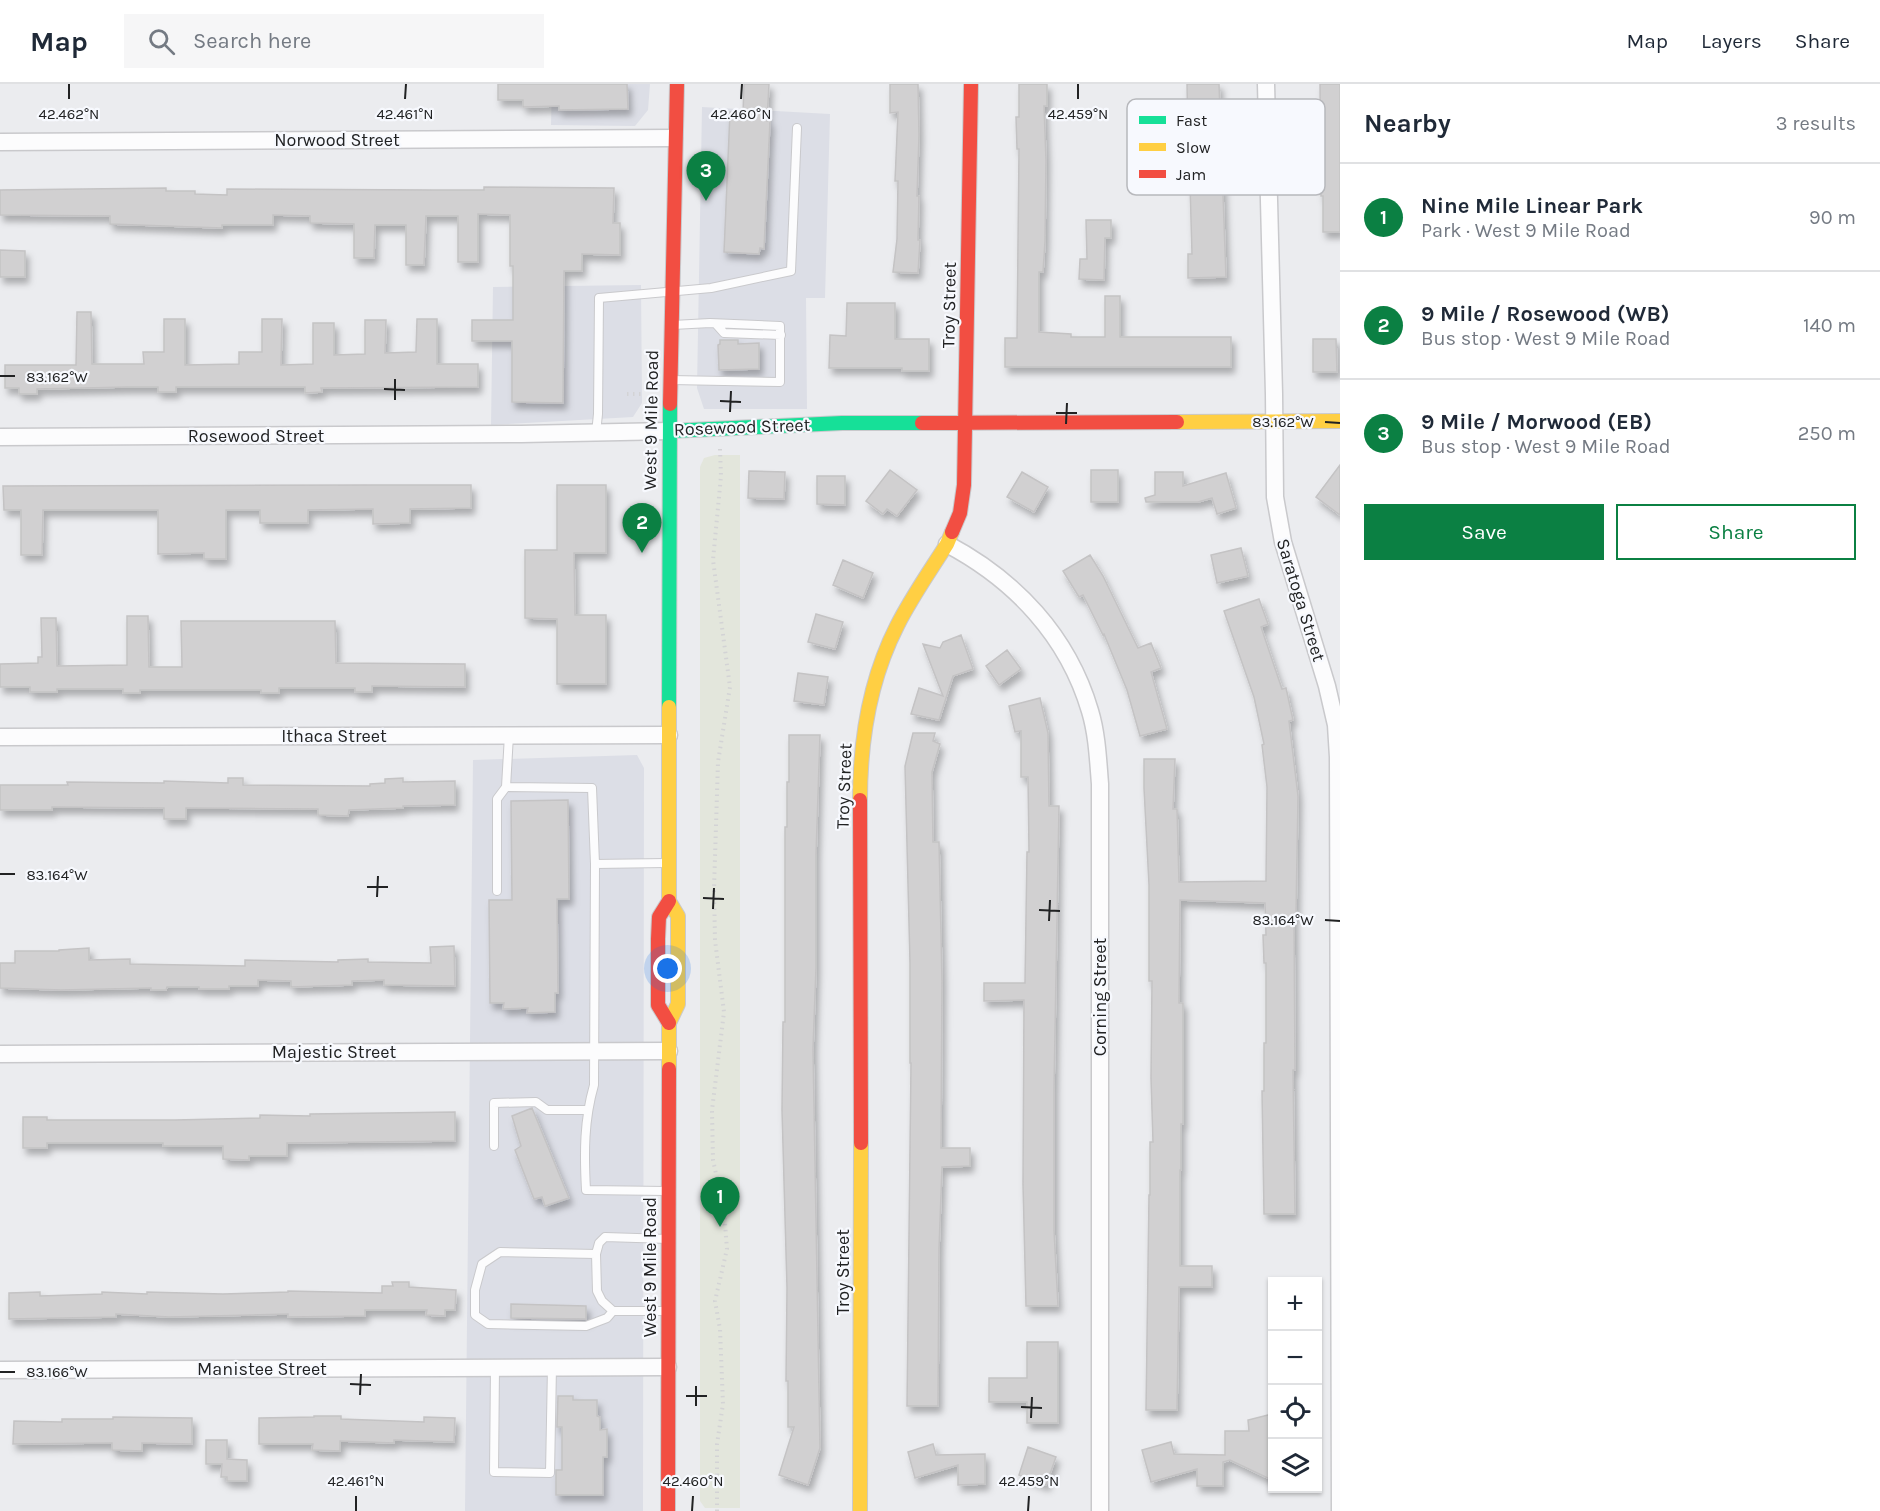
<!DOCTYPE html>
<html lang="en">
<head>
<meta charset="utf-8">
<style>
	:root { --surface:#fff; --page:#f6f6f7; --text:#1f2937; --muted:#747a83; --line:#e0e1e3; --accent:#0b8043 }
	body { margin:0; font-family:Karla,sans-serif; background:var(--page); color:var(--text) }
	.controls { position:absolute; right:18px; bottom:18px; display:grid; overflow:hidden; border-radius:0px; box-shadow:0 2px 4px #0004 }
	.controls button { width:54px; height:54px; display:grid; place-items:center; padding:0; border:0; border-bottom:2px solid var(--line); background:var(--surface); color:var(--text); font:30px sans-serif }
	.you { position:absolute; left:668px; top:885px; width:21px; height:21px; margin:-15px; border:4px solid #fff; border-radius:50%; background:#1a73e8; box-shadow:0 0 0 9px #1a73e833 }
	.badge { display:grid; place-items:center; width:39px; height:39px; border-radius:50%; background:var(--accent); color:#fff; font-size:20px; font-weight:700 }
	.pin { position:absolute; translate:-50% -50px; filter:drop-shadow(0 2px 3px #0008) }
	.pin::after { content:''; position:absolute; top:32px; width:21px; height:18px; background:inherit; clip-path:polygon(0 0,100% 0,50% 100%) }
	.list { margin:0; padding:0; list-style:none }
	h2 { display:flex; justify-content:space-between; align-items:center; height:78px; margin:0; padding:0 24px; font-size:26px }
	h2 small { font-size:20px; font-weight:400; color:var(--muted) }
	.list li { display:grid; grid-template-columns:39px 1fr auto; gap:18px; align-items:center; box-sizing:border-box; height:108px; padding:0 24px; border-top:2px solid var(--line) }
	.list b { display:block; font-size:22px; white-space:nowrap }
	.list p { margin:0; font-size:20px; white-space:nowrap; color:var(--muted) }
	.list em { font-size:20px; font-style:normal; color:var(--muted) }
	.actions { display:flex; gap:12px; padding:18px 24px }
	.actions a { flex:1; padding:14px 0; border:2px solid var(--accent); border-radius:0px; text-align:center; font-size:21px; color:var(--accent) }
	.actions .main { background:var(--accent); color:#fff }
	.icon { flex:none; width:33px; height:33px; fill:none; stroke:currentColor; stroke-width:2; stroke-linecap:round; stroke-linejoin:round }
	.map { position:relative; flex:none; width:1340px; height:1427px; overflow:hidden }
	header { display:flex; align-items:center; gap:36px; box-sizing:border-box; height:84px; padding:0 30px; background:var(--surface); border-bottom:2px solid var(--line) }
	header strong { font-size:28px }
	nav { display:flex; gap:33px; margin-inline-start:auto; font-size:21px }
	.search { width:420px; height:54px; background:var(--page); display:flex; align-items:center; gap:15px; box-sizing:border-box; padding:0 21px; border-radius:0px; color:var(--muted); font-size:22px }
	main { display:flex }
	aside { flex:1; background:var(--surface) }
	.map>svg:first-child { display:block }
</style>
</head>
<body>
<header>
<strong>Map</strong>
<div class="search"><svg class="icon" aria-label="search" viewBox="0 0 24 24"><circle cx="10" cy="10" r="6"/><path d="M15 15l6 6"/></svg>Search here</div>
<nav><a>Map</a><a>Layers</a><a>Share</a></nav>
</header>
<main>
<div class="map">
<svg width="1340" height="1427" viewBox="0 0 1340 1427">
	<defs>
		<filter id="shadow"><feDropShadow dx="3.5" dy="6" stdDeviation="3" flood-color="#0004"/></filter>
	</defs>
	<rect width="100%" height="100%" fill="#ebecef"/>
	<!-- built -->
	<path fill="#dcdee6" d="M 552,0 L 650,0 L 648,26 L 635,42 L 551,41 Z
		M 702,23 L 830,30 L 825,214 L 806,214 L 807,325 L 704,325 L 697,304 Z
		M 641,201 L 642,319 L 633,333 L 491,341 L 493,203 Z
		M 637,671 L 644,684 L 643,1427 L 465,1427 L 473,676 Z"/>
	<!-- green -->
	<path fill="#e3e6dc" d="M 715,371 L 740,371 L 740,1424 L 705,1424 L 700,1417 L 700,383 L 704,374 Z"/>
	<!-- building -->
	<path fill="#d1d0d1" stroke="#c4c3c4" stroke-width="1.5" filter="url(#shadow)" d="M 498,0 L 627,0 L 628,25 L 559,26 L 559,22 L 523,23 L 523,16 L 498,16 Z
		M 744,0 L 769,0 L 767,37 L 770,37 L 764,165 L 760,164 L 759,170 L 724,168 L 730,28 L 743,29 Z
		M 890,0 L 918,0 L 919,51 L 917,112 L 919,112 L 918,156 L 920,156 L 918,189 L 893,188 L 897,155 L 898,97 L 895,97 L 898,28 L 890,29 Z
		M 1019,0 L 1047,0 L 1047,22 L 1044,22 L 1046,76 L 1045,158 L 1043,188 L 1039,188 L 1039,248 L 1071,250 L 1071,253 L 1105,253 L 1105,212 L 1120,212 L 1120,253 L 1231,253 L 1231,283 L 1005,283 L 1005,254 L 1017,254 L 1019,65 L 1017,65 L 1016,33 L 1019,33 Z
		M 1187,0 L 1219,0 L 1226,193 L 1188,194 L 1188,170 L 1192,170 L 1189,66 L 1154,67 L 1153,52 L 1188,51 Z
		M 1320,0 L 1340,0 L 1340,148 L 1323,148 L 1323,112 L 1321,112 Z
		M 484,103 L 614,104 L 613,139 L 620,139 L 620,171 L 582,170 L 582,187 L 564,187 L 563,319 L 512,318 L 512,257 L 472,257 L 472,236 L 513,236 L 513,182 L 510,182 L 510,131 L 478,130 L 478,178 L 458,178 L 458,132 L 426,132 L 424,181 L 406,181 L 406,141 L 375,141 L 374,174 L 354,174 L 354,140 L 310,139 L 310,132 L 273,131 L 273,141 L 222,141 L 222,144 L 110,140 L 110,132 L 0,131 L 0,106 L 166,104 L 166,107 L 195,107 L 195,110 L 227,111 L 227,105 L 434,106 L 484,106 Z
		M 1086,136 L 1111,136 L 1111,154 L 1105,154 L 1104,196 L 1079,195 L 1080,175 L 1087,175 Z
		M 0,166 L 25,167 L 25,193 L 0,193 Z
		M 847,219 L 895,219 L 895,255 L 929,255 L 929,287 L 902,287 L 902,284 L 829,284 L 830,251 L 846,252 Z
		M 77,228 L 91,228 L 92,280 L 144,280 L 143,268 L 164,268 L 164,235 L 185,235 L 185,281 L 239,280 L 239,268 L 262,268 L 262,235 L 282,235 L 281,281 L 313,280 L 313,239 L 334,239 L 334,271 L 365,270 L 365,236 L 386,236 L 385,269 L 416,268 L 417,235 L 437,235 L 437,280 L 478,280 L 478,303 L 321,304 L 322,308 L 305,309 L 305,303 L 176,303 L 176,308 L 158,308 L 158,303 L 128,303 L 37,305 L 37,310 L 19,310 L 19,304 L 5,304 L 5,281 L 76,281 Z
		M 1313,255 L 1336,255 L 1337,288 L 1313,288 Z
		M 720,256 L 738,256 L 738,260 L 759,259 L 759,285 L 719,286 L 718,261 L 720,260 Z
		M 1340,381 L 1340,431 L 1316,413 Z
		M 890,386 L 917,406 L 897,432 L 887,425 L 883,430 L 866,417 Z
		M 1091,386 L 1118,386 L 1118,418 L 1091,418 Z
		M 749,387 L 785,388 L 784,415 L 748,414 Z
		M 1022,388 L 1048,403 L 1034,428 L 1007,413 Z
		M 1155,388 L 1183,388 L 1183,402 L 1226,389 L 1236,424 L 1217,430 L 1212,414 L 1198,418 L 1146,418 L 1145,414 L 1155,411 Z
		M 817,392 L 845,392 L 845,421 L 817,420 Z
		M 373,401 L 471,401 L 471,424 L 410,425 L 410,439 L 373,440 L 373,425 L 308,426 L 308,439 L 260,439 L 260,426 L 226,426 L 226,475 L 204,475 L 204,469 L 158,470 L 158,426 L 43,426 L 42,471 L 21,471 L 21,426 L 4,426 L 3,402 Z
		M 557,401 L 606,401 L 606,469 L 574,469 L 575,531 L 606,531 L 606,600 L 557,600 L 557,535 L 525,534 L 525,466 L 557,466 Z
		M 1241,464 L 1248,492 L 1217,499 L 1211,471 Z
		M 1090,471 L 1103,492 L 1138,564 L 1151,559 L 1161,584 L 1151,588 L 1167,645 L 1140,652 L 1127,606 L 1104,550 L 1103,551 L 1083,511 L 1079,513 L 1063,487 Z
		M 843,476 L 873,489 L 863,514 L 833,501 Z
		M 1259,515 L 1268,540 L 1261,543 L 1282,605 L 1286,604 L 1293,636 L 1289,637 L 1298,712 L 1296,831 L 1294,831 L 1295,986 L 1293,986 L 1295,1130 L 1264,1130 L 1262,1007 L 1264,1007 L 1264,959 L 1266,959 L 1266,879 L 1264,879 L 1263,851 L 1266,851 L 1265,819 L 1180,816 L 1179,919 L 1183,919 L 1183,1040 L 1181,1040 L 1181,1086 L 1180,1086 L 1180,1182 L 1212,1182 L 1212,1203 L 1179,1203 L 1177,1326 L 1146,1326 L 1149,1111 L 1150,1111 L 1150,1058 L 1153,1058 L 1151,994 L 1152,897 L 1149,897 L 1149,801 L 1144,704 L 1144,675 L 1175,675 L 1173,725 L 1177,725 L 1179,798 L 1266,797 L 1267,703 L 1262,661 L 1264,660 L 1254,613 L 1224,527 Z
		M 816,530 L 843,538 L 835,565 L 808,558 Z
		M 127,532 L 148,532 L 149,583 L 182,583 L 181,537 L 335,537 L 336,579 L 465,580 L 465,603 L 372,602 L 372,608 L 355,608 L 355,604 L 279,604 L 279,609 L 261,609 L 261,606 L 140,606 L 140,609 L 123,609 L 123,605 L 57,605 L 57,608 L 30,608 L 30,603 L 0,603 L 0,580 L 38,579 L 38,573 L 42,573 L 41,534 L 56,534 L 57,582 L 127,581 Z
		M 961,551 L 973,585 L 953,592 L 939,636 L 911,630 L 919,604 L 943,612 L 923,560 L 940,564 L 943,558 Z
		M 1007,566 L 1021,585 L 999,601 L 986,582 Z
		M 798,589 L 828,593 L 824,621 L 794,617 Z
		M 1040,614 L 1048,649 L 1049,722 L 1059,722 L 1054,1005 L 1054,1146 L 1058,1222 L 1026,1222 L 1023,1100 L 1024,916 L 984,917 L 984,899 L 1025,899 L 1027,768 L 1029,768 L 1028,693 L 1021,693 L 1021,647 L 1015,648 L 1009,622 Z
		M 913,649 L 935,649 L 933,657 L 940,660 L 932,688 L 933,758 L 939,758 L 942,897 L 941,1064 L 970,1064 L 970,1082 L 942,1083 L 939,1165 L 938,1322 L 907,1322 L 911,979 L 910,979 L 910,879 L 905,682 Z
		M 789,651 L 820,651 L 816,771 L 816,884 L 813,965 L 820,1364 L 808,1401 L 779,1391 L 794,1343 L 788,1343 L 788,1297 L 786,1297 L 787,1204 L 782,1026 L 783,938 L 785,938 L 785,743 L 787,743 L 787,698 L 789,698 Z
		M 228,694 L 243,694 L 243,701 L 370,702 L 370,700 L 385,699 L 385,695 L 403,694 L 403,698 L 455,697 L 455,721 L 403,722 L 403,724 L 349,726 L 348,732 L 318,731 L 318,725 L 186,724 L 186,735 L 164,735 L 164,724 L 52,723 L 52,726 L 0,726 L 0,701 L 68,701 L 67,698 L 164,699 L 164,697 L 228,699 Z
		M 568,716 L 569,815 L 557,815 L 558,909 L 555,909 L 555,928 L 527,929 L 528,924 L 503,925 L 504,919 L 490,919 L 489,816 L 512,816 L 511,717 Z
		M 454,862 L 455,902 L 384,901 L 384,896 L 352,897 L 352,901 L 291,903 L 291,897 L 258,896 L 258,902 L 229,902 L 229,905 L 199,905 L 199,903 L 167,903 L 166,906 L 151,906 L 151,904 L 61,906 L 0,904 L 0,879 L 15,879 L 15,867 L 59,867 L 59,866 L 89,864 L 89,876 L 130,875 L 130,880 L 245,882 L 245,876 L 338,878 L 338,876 L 368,875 L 368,878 L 431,879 L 430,863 Z
		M 532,1024 L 569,1114 L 545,1122 L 542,1113 L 534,1115 L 515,1066 L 521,1062 L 512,1032 Z
		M 455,1028 L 455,1057 L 287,1059 L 287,1072 L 249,1072 L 249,1076 L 223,1075 L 223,1062 L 163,1062 L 163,1059 L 47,1059 L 47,1064 L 23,1064 L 23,1033 L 47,1033 L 47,1036 L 175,1036 L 260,1034 L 260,1031 L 310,1032 L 310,1030 Z
		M 392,1198 L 409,1198 L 409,1203 L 456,1206 L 455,1226 L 445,1226 L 445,1232 L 426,1231 L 427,1226 L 365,1226 L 365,1232 L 288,1233 L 288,1230 L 169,1233 L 116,1230 L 116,1233 L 9,1235 L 9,1209 L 40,1208 L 40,1212 L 102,1210 L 102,1208 L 147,1210 L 147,1208 L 223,1210 L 288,1208 L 288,1207 L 382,1209 L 382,1202 L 393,1202 Z
		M 511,1220 L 586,1222 L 586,1235 L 511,1234 Z
		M 1027,1258 L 1058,1258 L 1058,1339 L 1027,1339 L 1027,1318 L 989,1318 L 989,1294 L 1027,1294 Z
		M 558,1312 L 573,1312 L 573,1316 L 597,1316 L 597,1332 L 600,1333 L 600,1346 L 607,1345 L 607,1373 L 603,1373 L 603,1411 L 556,1411 L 556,1386 L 562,1386 L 562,1343 L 557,1343 Z
		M 1272,1330 L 1272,1396 L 1230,1376 L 1223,1378 L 1223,1402 L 1197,1402 L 1197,1385 L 1151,1398 L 1142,1366 L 1171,1358 L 1174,1370 L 1225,1371 L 1225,1347 L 1249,1347 L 1248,1336 Z
		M 314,1332 L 341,1332 L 341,1335 L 424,1338 L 424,1333 L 455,1334 L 454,1358 L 394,1356 L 394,1359 L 340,1357 L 340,1367 L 312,1366 L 313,1360 L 259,1360 L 259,1334 L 314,1333 Z
		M 113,1333 L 192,1334 L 192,1360 L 142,1359 L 142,1367 L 112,1366 L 112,1359 L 13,1360 L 14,1337 L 62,1338 L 62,1335 L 113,1335 Z
		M 206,1356 L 227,1356 L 227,1375 L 247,1376 L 247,1397 L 227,1397 L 227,1393 L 221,1393 L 222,1380 L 206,1380 Z
		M 933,1360 L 936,1371 L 985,1370 L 985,1400 L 958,1401 L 958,1381 L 915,1394 L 908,1368 Z
		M 1028,1363 L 1056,1373 L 1046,1401 L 1019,1391 Z"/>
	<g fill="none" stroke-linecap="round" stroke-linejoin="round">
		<!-- lane casing -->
		<g stroke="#c9c9cc" stroke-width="10">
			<path id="lane" d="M 716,240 L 724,249 L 781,251
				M 671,296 L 780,298 L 780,242 L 710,239 L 673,241
				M 596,349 L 598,330 L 599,214 L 711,204 L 791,187 L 797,44
				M 506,703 L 592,704 L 595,780 L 594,1001 C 584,1036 584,1069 586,1106 L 666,1107
				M 595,780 L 666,779
				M 497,807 L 497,715 L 506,703 L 509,651
				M 494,1062 L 494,1019 L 536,1018 L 547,1026 L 587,1026
				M 668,1155 L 605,1153 L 599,1159 L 596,1170 L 597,1207 L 602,1217 L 613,1227 L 668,1227
				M 596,1170 L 500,1168 L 482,1180 L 475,1206 L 475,1231 L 488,1240 L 586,1242 L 607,1234 L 613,1227
				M 495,1283 L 494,1388 L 550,1389 L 552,1283"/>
		</g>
		<!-- street casing -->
		<g stroke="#c9c9cc" stroke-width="19">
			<path id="street" d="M 1266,0 L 1274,310 L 1275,413 L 1283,458 L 1327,602 L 1336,641 L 1338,673 L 1340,1427
				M 0,58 L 674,54
				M 0,353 L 521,350 L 670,347
				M 947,460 C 1015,496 1068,552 1090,627 C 1097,650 1098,675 1100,700 L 1100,1427
				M 0,653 L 669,651
				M 0,970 L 669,967
				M 0,1286 L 668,1283"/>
		</g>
		<!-- fast casing -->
		<g stroke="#c9c9cc" stroke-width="16">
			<path id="fast" d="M 670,347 L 842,339 L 922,339
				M 669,623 L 670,320"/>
		</g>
		<!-- slow casing -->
		<g stroke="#c9c9cc" stroke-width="16">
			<path id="slow" d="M 1177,338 L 1340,337
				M 669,623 L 669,817 L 678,832 L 678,920 L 669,939 L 669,985
				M 860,716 C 860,657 870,595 897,542 C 911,514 930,487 947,460 L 952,448
				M 860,1427 L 861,1059"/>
		</g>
		<!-- jam casing -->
		<g stroke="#c9c9cc" stroke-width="16">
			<path id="jam" d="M 670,320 L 677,0
				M 922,339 L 1177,338
				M 952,448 L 960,429 L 964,401 L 971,0
				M 860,716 L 861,1059
				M 669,817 L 659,833 L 658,855 L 658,921 L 669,939
				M 668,1427 L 669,985"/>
		</g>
		<!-- path -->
		<path stroke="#d3d3d5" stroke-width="4" stroke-dasharray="1.5 4.5" stroke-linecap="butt" d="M 627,310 L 641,310
			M 717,1427 L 717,1360 L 723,1320 L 720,1245 L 715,1217 L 727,1165 L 724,1127 L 713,1076 L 712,1026 L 724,928 L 715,856 L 714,805 L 718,678 L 730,603 L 713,476 L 721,392 L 720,365"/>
		<!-- lane -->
		<use href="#lane" stroke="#fcfcfd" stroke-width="8"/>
		<!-- street -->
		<use href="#street" stroke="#fcfcfd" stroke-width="16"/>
		<!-- fast -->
		<use href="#fast" stroke="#16e098" stroke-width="14"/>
		<!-- slow -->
		<use href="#slow" stroke="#ffcf43" stroke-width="14"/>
		<!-- jam -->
		<use href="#jam" stroke="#f24e42" stroke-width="14"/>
	</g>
	<!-- ticks -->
	<path fill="none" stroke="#212223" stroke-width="2" d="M 69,15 L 69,0M 405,15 L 406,0M 741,15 L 742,0M 1078,15 L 1078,0M 0,292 L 15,292M 384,305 L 405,306M 395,316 L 395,295M 720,317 L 741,318M 730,328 L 731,307M 1056,329 L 1077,329M 1325,338 L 1340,339M 1066,340 L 1067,319M 0,790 L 15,790M 367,803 L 388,803M 377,813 L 378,792M 703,814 L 724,815M 713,825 L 714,804M 1039,826 L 1060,827M 1325,836 L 1340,837M 1049,837 L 1050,816M 0,1288 L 15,1288M 350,1300 L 371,1301M 360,1311 L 361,1290M 686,1312 L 707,1312M 696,1322 L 696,1302M 1021,1323 L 1042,1324M 1031,1334 L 1032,1313M 356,1427 L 356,1412M 692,1427 L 693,1412M 1028,1427 L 1029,1412"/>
	<g text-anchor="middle" stroke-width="4.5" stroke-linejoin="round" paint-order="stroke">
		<!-- street labels -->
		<g font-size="18" fill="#212223" stroke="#f7f9fe">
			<text x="337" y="62">Norwood Street</text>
			<text transform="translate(949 221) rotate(-89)" y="6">Troy Street</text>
			<text transform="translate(651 336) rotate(-89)" y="6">West 9 Mile Road</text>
			<text transform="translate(742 343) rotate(-2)" y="6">Rosewood Street</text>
			<text x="256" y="358">Rosewood Street</text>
			<text transform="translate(1301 516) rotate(73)" y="6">Saratoga Street</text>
			<text x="334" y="658">Ithaca Street</text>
			<text transform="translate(844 702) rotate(-88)" y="6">Troy Street</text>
			<text transform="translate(1100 913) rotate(-90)" y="6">Corning Street</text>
			<text x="334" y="974">Majestic Street</text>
			<text transform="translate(650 1183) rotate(-90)" y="6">West 9 Mile Road</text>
			<text transform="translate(843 1188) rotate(-90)" y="6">Troy Street</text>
			<text x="262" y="1291">Manistee Street</text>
		</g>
	</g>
	<!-- legend -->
	<rect x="1127" y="15" width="198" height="96" rx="9" fill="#f7f9fe" stroke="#b7b8bc" stroke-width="1.5"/>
	<rect x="1139" y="32" width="27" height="8" fill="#16e098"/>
	<rect x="1139" y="59" width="27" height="8" fill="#ffcf43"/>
	<rect x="1139" y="86" width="27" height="8" fill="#f24e42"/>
	<g font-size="16" fill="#212223">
		<text x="1176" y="42">Fast</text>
		<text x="1176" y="69">Slow</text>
		<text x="1176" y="96">Jam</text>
	</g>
	<g font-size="15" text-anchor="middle" fill="#212223" stroke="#f7f9fe" stroke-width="4.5" stroke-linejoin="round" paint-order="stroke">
		<text x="69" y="35">42.462°N</text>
		<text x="405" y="35">42.461°N</text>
		<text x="741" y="35">42.460°N</text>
		<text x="1078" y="35">42.459°N</text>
		<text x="57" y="298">83.162°W</text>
		<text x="1283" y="343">83.162°W</text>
		<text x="57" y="796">83.164°W</text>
		<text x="1283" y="841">83.164°W</text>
		<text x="57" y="1293">83.166°W</text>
		<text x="356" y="1402">42.461°N</text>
		<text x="693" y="1402">42.460°N</text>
		<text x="1029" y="1402">42.459°N</text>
	</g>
</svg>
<div class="controls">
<button>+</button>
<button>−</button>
<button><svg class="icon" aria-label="locate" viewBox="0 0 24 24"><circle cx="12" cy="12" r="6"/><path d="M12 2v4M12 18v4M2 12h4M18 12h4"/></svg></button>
<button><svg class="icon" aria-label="layers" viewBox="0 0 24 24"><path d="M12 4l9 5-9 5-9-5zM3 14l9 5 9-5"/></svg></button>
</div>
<div class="you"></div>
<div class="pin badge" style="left:720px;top:1143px">1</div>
<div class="pin badge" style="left:642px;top:469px">2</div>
<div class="pin badge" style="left:706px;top:117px">3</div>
</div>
<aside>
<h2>Nearby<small>3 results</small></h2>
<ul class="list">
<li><span class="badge">1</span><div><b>Nine Mile Linear Park</b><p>Park · West 9 Mile Road</p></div><em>90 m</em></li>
<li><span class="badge">2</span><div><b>9 Mile / Rosewood (WB)</b><p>Bus stop · West 9 Mile Road</p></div><em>140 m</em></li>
<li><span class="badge">3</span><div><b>9 Mile / Morwood (EB)</b><p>Bus stop · West 9 Mile Road</p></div><em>250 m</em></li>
</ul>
<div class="actions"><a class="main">Save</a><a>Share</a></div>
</aside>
</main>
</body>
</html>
